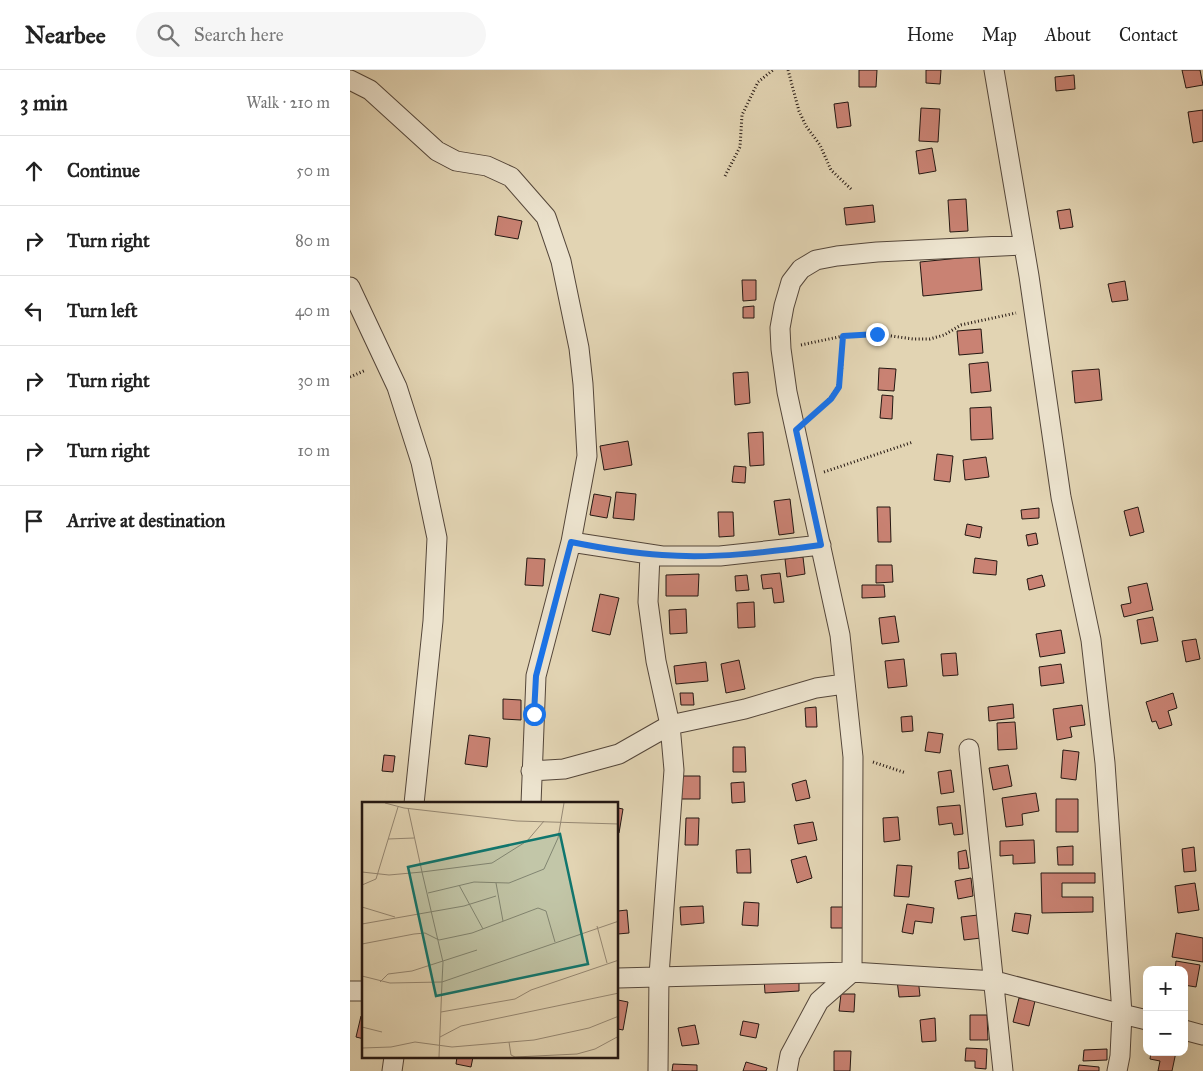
<!DOCTYPE html>
<html lang="en">
<head>
<meta charset="utf-8">
<style>
	:root { --surface:#fff; --page:#f6f6f6; --text:#222; --muted:#767676; --line:#e0e0e0 }
	body { margin:0; font-family:"IM FELL Great Primer",serif; background:var(--page); color:var(--text) }
	.controls { position:absolute; right:15px; bottom:15px; display:grid; overflow:hidden; border-radius:10px; box-shadow:0 5px 20px #0002 }
	.controls button { width:45px; height:45px; display:grid; place-items:center; padding:0; border:0; border-bottom:1px solid var(--line); background:var(--surface); color:var(--text); font:25px sans-serif }
	.stop { position:absolute; width:15px; height:15px; margin:-11px; border:4px solid #1a73e8; border-radius:50%; background:#fff }
	.stop.end { background:#1a73e8; border-color:#fff; box-shadow:0 1px 5px #0008 }
	.list { margin:0; padding:0; list-style:none }
	h2 { display:flex; justify-content:space-between; align-items:center; height:65px; margin:0; padding:0 20px; font-size:21px }
	h2 small { font-size:16px; font-weight:400; color:var(--muted) }
	.list li { display:grid; grid-template-columns:32px 1fr auto; gap:15px; align-items:center; box-sizing:border-box; height:70px; padding:0 20px; border-top:1px solid var(--line) }
	.list b { display:block; font-size:19px; white-space:nowrap }
	.list em { font-size:16px; font-style:normal; color:var(--muted) }
	.icon { flex:none; width:28px; height:28px; fill:none; stroke:currentColor; stroke-width:2; stroke-linecap:round; stroke-linejoin:round }
	.map { position:relative; flex:none; width:853px; height:1001px; overflow:hidden }
	header { display:flex; align-items:center; gap:30px; box-sizing:border-box; height:70px; padding:0 25px; background:var(--surface); border-bottom:1px solid var(--line) }
	header strong { font-size:24px }
	nav { display:flex; gap:28px; margin-inline-start:auto; font-size:18px }
	.search { width:350px; height:45px; background:var(--page); display:flex; align-items:center; gap:12px; box-sizing:border-box; padding:0 18px; border-radius:28px; color:var(--muted); font-size:19px }
	main { display:flex }
	aside { flex:1; background:var(--surface) }
	.map>svg:first-child { display:block }
</style>
</head>
<body>
<header>
<strong>Nearbee</strong>
<div class="search"><svg class="icon" aria-label="search" viewBox="0 0 24 24"><circle cx="10" cy="10" r="6"/><path d="M15 15l6 6"/></svg>Search here</div>
<nav><a>Home</a><a>Map</a><a>About</a><a>Contact</a></nav>
</header>
<main>
<aside>
<h2>3 min<small>Walk · 210 m</small></h2>
<ul class="list">
<li><svg class="icon" aria-label="ahead" viewBox="0 0 24 24"><path d="M12 20V5M6 11l6-6 6 6"/></svg><div><b>Continue</b></div><em>50 m</em></li>
<li><svg class="icon" aria-label="right" viewBox="0 0 24 24"><path d="M7 20v-9h11M14 6l5 5-5 5"/></svg><div><b>Turn right</b></div><em>80 m</em></li>
<li><svg class="icon" aria-label="left" viewBox="0 0 24 24"><path d="M17 20v-9H6M10 6l-5 5 5 5"/></svg><div><b>Turn left</b></div><em>40 m</em></li>
<li><svg class="icon" aria-label="right" viewBox="0 0 24 24"><path d="M7 20v-9h11M14 6l5 5-5 5"/></svg><div><b>Turn right</b></div><em>30 m</em></li>
<li><svg class="icon" aria-label="right" viewBox="0 0 24 24"><path d="M7 20v-9h11M14 6l5 5-5 5"/></svg><div><b>Turn right</b></div><em>10 m</em></li>
<li><svg class="icon" aria-label="arrive" viewBox="0 0 24 24"><path d="M6 21V4h12l-3 4 3 4H6"/></svg><div><b>Arrive at destination</b></div></li>
</ul>
</aside>
<div class="map">
<svg width="853" height="1001" viewBox="0 0 853 1001">
	<rect width="100%" height="100%" fill="#e2d4b3"/>
	<filter id="stains"><feTurbulence type="fractalNoise" baseFrequency=".004" numOctaves="4"/><feColorMatrix values="0 0 0 0 .2 0 0 0 0 .09 0 0 0 0 .02 0 0 0 .5 -.17"/></filter>
	<radialGradient id="worn" r=".72"><stop offset=".6" stop-color="#630" stop-opacity="0"/><stop offset="1" stop-color="#630" stop-opacity=".3"/></radialGradient>
	<!-- building -->
	<path fill="#c98273" stroke="#241712" d="M 509,0 L 527,0 L 526,17 L 509,17 Z
		M 576,0 L 591,0 L 590,14 L 576,13 Z
		M 832,0 L 850,0 L 853,15 L 836,18 Z
		M 724,5 L 725,19 L 706,21 L 705,7 Z
		M 498,32 L 501,56 L 487,58 L 484,34 Z
		M 571,38 L 590,39 L 588,72 L 569,71 Z
		M 853,40 L 853,71 L 843,73 L 838,42 Z
		M 582,78 L 586,101 L 569,104 L 566,81 Z
		M 616,129 L 618,161 L 600,162 L 598,130 Z
		M 523,135 L 525,152 L 496,155 L 494,138 Z
		M 720,139 L 723,157 L 710,159 L 707,141 Z
		M 148,146 L 172,151 L 168,169 L 145,165 Z
		M 629,186 L 632,220 L 573,226 L 570,192 Z
		M 392,210 L 406,210 L 406,230 L 393,231 Z
		M 775,211 L 778,230 L 762,232 L 758,214 Z
		M 404,236 L 404,248 L 393,248 L 393,237 Z
		M 631,259 L 633,283 L 609,285 L 607,261 Z
		M 638,292 L 641,321 L 621,323 L 619,294 Z
		M 529,298 L 546,299 L 544,321 L 528,320 Z
		M 749,299 L 752,330 L 725,333 L 722,301 Z
		M 398,302 L 400,333 L 385,335 L 383,303 Z
		M 532,325 L 543,326 L 542,349 L 530,348 Z
		M 641,337 L 643,369 L 621,370 L 620,338 Z
		M 413,362 L 414,395 L 400,396 L 398,363 Z
		M 278,371 L 282,395 L 254,400 L 250,376 Z
		M 587,384 L 603,386 L 600,412 L 584,410 Z
		M 636,387 L 639,407 L 615,410 L 613,390 Z
		M 384,396 L 396,397 L 395,413 L 382,412 Z
		M 266,422 L 286,424 L 284,450 L 263,448 Z
		M 244,424 L 261,427 L 257,448 L 240,445 Z
		M 440,429 L 444,463 L 429,465 L 424,431 Z
		M 527,437 L 540,437 L 541,472 L 528,472 Z
		M 788,437 L 794,462 L 780,466 L 774,441 Z
		M 689,438 L 689,448 L 672,449 L 671,440 Z
		M 368,442 L 383,442 L 384,466 L 369,467 Z
		M 617,454 L 632,457 L 630,468 L 615,465 Z
		M 686,463 L 688,474 L 678,476 L 676,465 Z
		M 453,487 L 455,504 L 437,507 L 435,489 Z
		M 177,488 L 195,489 L 193,516 L 175,515 Z
		M 625,488 L 647,491 L 646,505 L 623,503 Z
		M 526,495 L 542,495 L 543,512 L 526,513 Z
		M 430,503 L 434,532 L 424,533 L 422,518 L 413,519 L 411,505 Z
		M 349,504 L 348,526 L 316,526 L 316,505 Z
		M 397,505 L 399,520 L 386,521 L 385,506 Z
		M 692,505 L 695,516 L 679,520 L 677,509 Z
		M 797,513 L 803,540 L 774,547 L 771,535 L 781,533 L 778,517 Z
		M 512,515 L 534,515 L 535,527 L 512,528 Z
		M 250,524 L 269,528 L 260,565 L 242,561 Z
		M 404,532 L 405,557 L 388,558 L 387,533 Z
		M 336,539 L 337,563 L 320,564 L 319,540 Z
		M 545,546 L 549,572 L 532,574 L 529,548 Z
		M 803,547 L 808,571 L 791,574 L 787,550 Z
		M 711,560 L 715,583 L 690,587 L 686,564 Z
		M 846,569 L 850,589 L 836,592 L 832,571 Z
		M 606,583 L 608,605 L 593,606 L 591,584 Z
		M 554,589 L 557,616 L 538,618 L 535,591 Z
		M 389,590 L 395,619 L 376,623 L 371,594 Z
		M 356,592 L 358,611 L 326,614 L 324,596 Z
		M 711,594 L 714,613 L 691,616 L 689,597 Z
		M 330,623 L 343,623 L 344,635 L 331,635 Z
		M 823,623 L 827,638 L 818,641 L 822,655 L 809,659 L 806,651 L 802,652 L 796,632 Z
		M 153,629 L 171,630 L 171,650 L 153,649 Z
		M 663,634 L 664,648 L 639,651 L 638,637 Z
		M 732,635 L 735,655 L 720,657 L 722,667 L 707,670 L 703,639 Z
		M 466,637 L 467,657 L 456,657 L 455,638 Z
		M 562,646 L 563,661 L 552,662 L 551,647 Z
		M 665,652 L 667,679 L 648,680 L 647,653 Z
		M 578,662 L 593,664 L 590,683 L 575,681 Z
		M 119,665 L 140,668 L 137,697 L 115,694 Z
		M 383,677 L 395,677 L 396,702 L 383,702 Z
		M 713,680 L 729,682 L 726,710 L 711,708 Z
		M 34,685 L 45,686 L 43,702 L 32,701 Z
		M 658,695 L 662,716 L 643,720 L 639,698 Z
		M 601,700 L 604,722 L 591,724 L 588,702 Z
		M 331,706 L 350,706 L 350,729 L 331,729 Z
		M 456,710 L 460,728 L 446,731 L 442,714 Z
		M 394,712 L 395,732 L 382,733 L 381,713 Z
		M 686,723 L 689,741 L 672,744 L 673,755 L 656,757 L 652,728 Z
		M 706,729 L 728,729 L 728,762 L 706,762 Z
		M 610,735 L 613,764 L 604,765 L 602,753 L 589,755 L 587,737 Z
		M 268,738 L 273,739 L 269,763 L 268,763 Z
		M 548,747 L 550,770 L 534,772 L 533,748 Z
		M 336,748 L 349,748 L 348,775 L 335,775 Z
		M 463,752 L 467,770 L 448,774 L 444,755 Z
		M 684,770 L 685,793 L 663,794 L 663,785 L 650,786 L 650,771 Z
		M 723,776 L 723,795 L 708,795 L 707,777 Z
		M 844,777 L 846,801 L 834,802 L 832,779 Z
		M 400,779 L 401,803 L 387,803 L 386,780 Z
		M 616,780 L 619,798 L 609,799 L 608,782 Z
		M 456,786 L 462,808 L 447,813 L 441,790 Z
		M 547,795 L 562,796 L 559,827 L 544,826 Z
		M 691,803 L 745,803 L 745,813 L 712,813 L 712,827 L 743,827 L 743,842 L 692,843 Z
		M 621,808 L 623,826 L 608,829 L 605,811 Z
		M 845,813 L 849,840 L 828,843 L 825,816 Z
		M 394,832 L 409,833 L 408,856 L 392,855 Z
		M 557,834 L 584,838 L 582,853 L 565,851 L 563,864 L 552,862 Z
		M 353,836 L 354,853 L 331,855 L 330,837 Z
		M 481,837 L 496,837 L 496,858 L 481,858 Z
		M 277,840 L 279,863 L 268,864 L 268,841 Z
		M 665,843 L 681,845 L 678,864 L 662,861 Z
		M 628,845 L 631,868 L 614,870 L 611,847 Z
		M 826,863 L 853,868 L 853,892 L 822,887 Z
		M 826,891 L 850,895 L 846,917 L 834,915 L 834,900 L 825,900 Z
		M 449,907 L 449,921 L 415,923 L 414,908 Z
		M 568,908 L 570,926 L 549,927 L 547,910 Z
		M 491,924 L 505,924 L 504,942 L 489,941 Z
		M 669,928 L 685,931 L 679,956 L 663,952 Z
		M 268,930 L 278,932 L 273,960 L 268,959 Z
		M 620,945 L 637,945 L 638,970 L 620,970 Z
		M 11,946 L 14,947 L 14,969 L 6,967 Z
		M 585,948 L 586,971 L 572,972 L 570,950 Z
		M 393,951 L 409,954 L 406,968 L 390,965 Z
		M 345,955 L 349,974 L 332,976 L 328,958 Z
		M 616,978 L 637,979 L 636,999 L 625,998 L 625,991 L 615,991 Z
		M 757,979 L 757,990 L 733,991 L 734,980 Z
		M 484,981 L 501,981 L 500,1001 L 484,1001 Z
		M 801,982 L 826,982 L 822,1001 L 808,1001 L 810,991 L 800,989 Z
		M 107,987 L 123,987 L 121,997 L 106,994 Z
		M 396,992 L 417,998 L 416,1001 L 393,1001 Z
		M 323,994 L 347,995 L 347,1001 L 322,1001 Z
		M 729,995 L 749,997 L 749,1001 L 728,1001 Z"/>
	<g fill="none" stroke-linecap="round" stroke-linejoin="round">
		<!-- minor casing -->
		<g stroke="#54463a" stroke-width="21">
			<path id="minor" d="M 644,0 L 679,206 L 711,427 L 741,570 L 755,693 L 772,944 L 797,950
				M 0,10 L 20,20 L 87,81 L 106,91 L 137,96 L 161,107 L 196,147 L 211,191 L 229,278 L 233,314 L 237,386 L 221,472 L 186,606 L 181,734
				M 0,217 L 47,317 L 71,392 L 87,468 L 83,551 L 64,734
				M 221,472 L 312,486 L 370,486 L 471,475
				M 300,484 L 298,532 L 306,591 L 320,655 L 324,700 L 309,905 L 308,1001
				M 619,679 L 653,1001
				M 181,701 L 214,699 L 269,684 L 320,655 L 395,639 L 466,618 L 494,614
				M 268,908 L 502,902 L 645,911 L 772,944 L 770,986 L 767,1001
				M 0,921 L 14,921
				M 834,960 L 853,965
				M 42,1001 L 44,987
				M 437,1001 L 440,985 L 469,931 L 502,902 L 503,687 L 490,565 L 437,322 L 431,279 L 430,258 L 434,236 L 441,212 L 451,199 L 466,190 L 487,186 L 527,182 L 672,175"/>
		</g>
		<!-- path -->
		<path stroke="#241712" stroke-width="3" stroke-dasharray="1 2.5" stroke-linecap="butt" d="M 438,0 L 449,41 L 456,56 L 470,75 L 481,100 L 501,119
			M 375,106 L 390,77 L 392,45 L 408,12 L 423,0
			M 451,275 L 493,266 L 527,264 L 563,269 L 580,269 L 594,265 L 611,255 L 666,243
			M 0,307 L 16,300
			M 463,345 C 496,316 491,307 493,266
			M 474,402 L 563,372
			M 523,692 L 556,703"/>
		<!-- minor -->
		<use href="#minor" stroke="#ece3ce" stroke-width="19"/>
	</g>
	<g fill="none" stroke-linecap="round" stroke-linejoin="round">
		<!-- route -->
		<path stroke="#1a73e8" stroke-width="6" d="M 184,644 L 186,606 L 221,472 C 251,478 281,483 312,485 C 365,489 419,482 471,475 L 446,360 L 481,329 L 489,317 L 493,266 L 527,264"/>
	</g>
	<!-- overview -->
	<g transform="translate(12 732)">
		<rect width="256" height="256" fill="#e2d4b3"/>
		<path fill="none" stroke="#968873" stroke-width="1" d="M 23,1 L 42,6 L 155,19 L 257,22M 46,6 L 60,70 L 130,61 L 165,39 L 182,19M 26,37 L 52,36M 0,70 L 27,73 L 60,70 L 81,160 L 80,180 L 28,181 L 0,174M 134,81 L 141,119M 0,83 L 14,77 L 36,5M 97,83 L 121,127M 66,91 L 112,80 L 147,81 L 182,67 L 196,36 L 202,1M 0,105 L 33,115M 0,122 L 102,104 L 134,94M 235,124 L 245,161M 0,142 L 52,132 L 63,131 L 77,138 L 110,131 L 176,106 L 184,109 L 193,140M 18,180 L 26,172 L 50,169 L 115,148M 79,210 L 153,197 L 169,188 L 257,158M 0,225 L 20,230M 78,235 L 99,224 L 257,191M 147,240 L 149,253 L 153,255 L 215,252 L 233,247 L 257,234M 0,246 L 29,245 L 53,240 L 90,245 L 172,238 L 227,226 L 257,214M 77,255 L 80,180 L 257,119"/>
		<path fill="#0f766e" fill-opacity="0.15" stroke="#0f766e" stroke-width="2.5" d="M 198,32 L 226,162 L 74,194 L 46,65 Z"/>
		<rect width="256" height="256" fill="none" stroke="#241712" stroke-width="2.5"/>
	</g>
	<rect width="100%" height="100%" filter="url(#stains)"/>
	<rect width="100%" height="100%" fill="url(#worn)"/>
</svg>
<div class="controls">
<button>+</button>
<button>−</button>
</div>
<div class="stop" style="left:184px;top:644px"></div>
<div class="stop end" style="left:527px;top:264px"></div>
</div>
</main>
</body>
</html>
